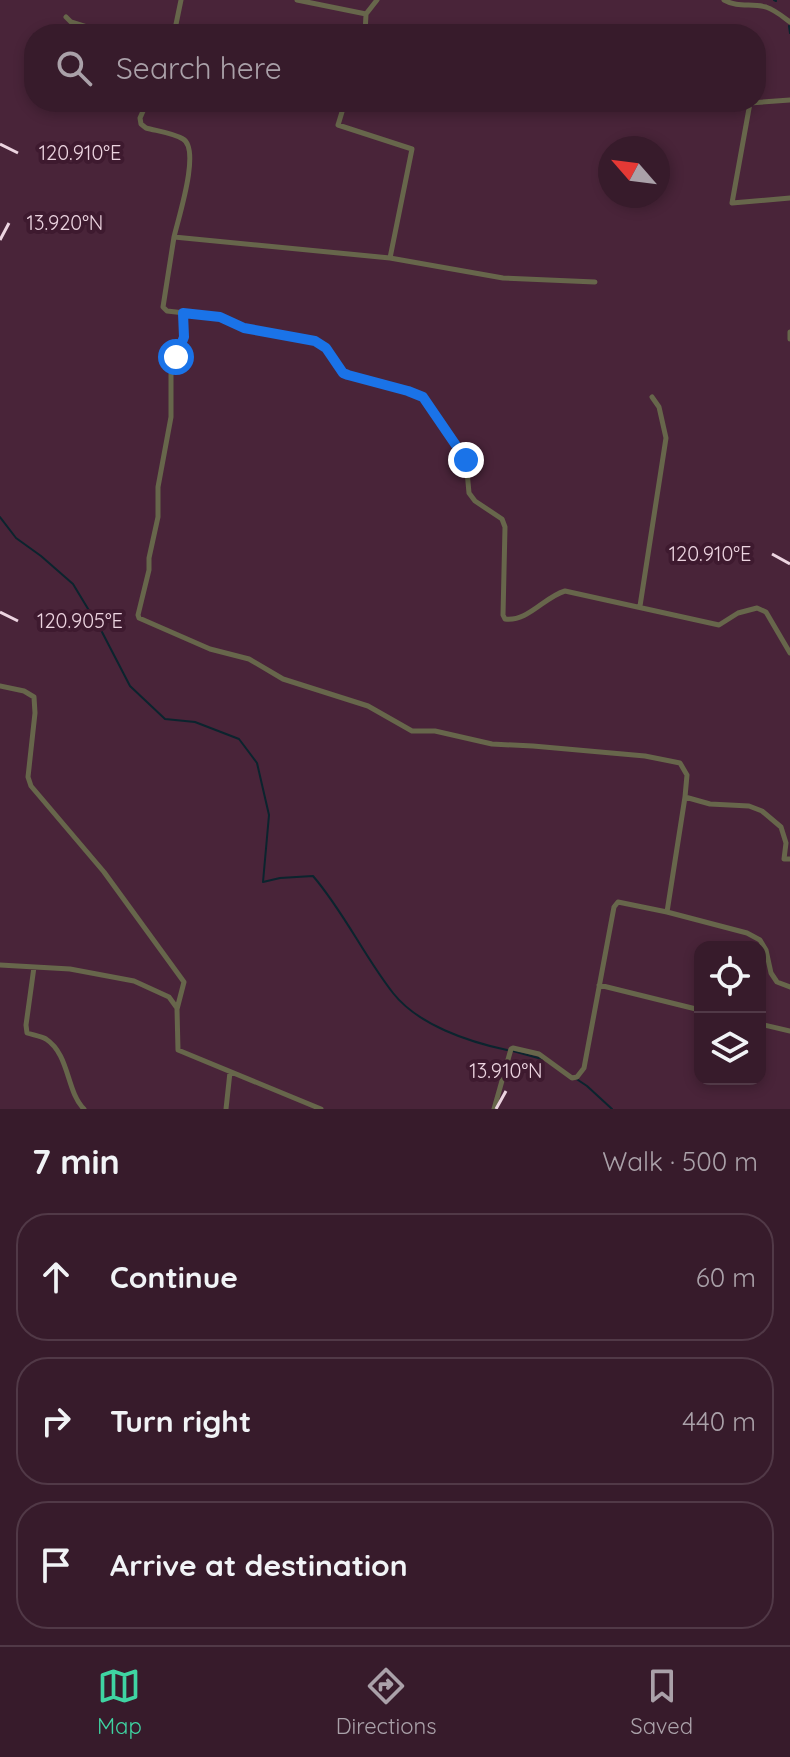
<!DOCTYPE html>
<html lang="en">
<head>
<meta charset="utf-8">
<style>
	:root { --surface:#371b2b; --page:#3e2433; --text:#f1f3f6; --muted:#aaa1a9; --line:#513947; --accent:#3fd4a2 }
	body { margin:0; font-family:Quicksand,sans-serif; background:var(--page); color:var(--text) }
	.controls { position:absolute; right:24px; bottom:24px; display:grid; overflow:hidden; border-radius:16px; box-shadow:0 4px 12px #0003 }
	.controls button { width:72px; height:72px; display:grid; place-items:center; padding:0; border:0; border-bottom:2px solid var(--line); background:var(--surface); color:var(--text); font:40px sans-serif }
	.compass { position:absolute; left:598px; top:136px; width:72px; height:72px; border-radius:50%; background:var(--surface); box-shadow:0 4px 12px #0003; rotate:298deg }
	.stop { position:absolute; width:24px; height:24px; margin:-18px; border:6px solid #1a73e8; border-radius:50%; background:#fff }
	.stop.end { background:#1a73e8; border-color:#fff; box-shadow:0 2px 8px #0008 }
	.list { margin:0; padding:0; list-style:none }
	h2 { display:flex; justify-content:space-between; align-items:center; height:104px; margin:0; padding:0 32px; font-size:34px }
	h2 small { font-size:26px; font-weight:400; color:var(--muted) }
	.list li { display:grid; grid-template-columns:52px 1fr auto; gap:24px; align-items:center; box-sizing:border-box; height:128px; margin:0 16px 16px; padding:0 16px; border:2px solid var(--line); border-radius:32px }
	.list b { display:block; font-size:30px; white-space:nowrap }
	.list em { font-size:26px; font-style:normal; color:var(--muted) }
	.icon { flex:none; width:44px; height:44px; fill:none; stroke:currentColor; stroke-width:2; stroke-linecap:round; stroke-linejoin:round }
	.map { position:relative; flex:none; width:790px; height:1109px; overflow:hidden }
	.search { position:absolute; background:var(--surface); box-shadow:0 4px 12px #0003; left:24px; right:24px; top:24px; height:88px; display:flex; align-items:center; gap:20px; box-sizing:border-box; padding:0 28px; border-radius:32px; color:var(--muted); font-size:30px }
	.sheet { height:536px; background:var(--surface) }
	nav { display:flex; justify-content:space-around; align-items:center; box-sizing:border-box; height:112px; border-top:2px solid var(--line); background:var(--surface); font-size:22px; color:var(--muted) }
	nav a { display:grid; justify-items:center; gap:4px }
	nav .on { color:var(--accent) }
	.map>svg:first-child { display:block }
</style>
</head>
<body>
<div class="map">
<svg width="790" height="1109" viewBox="0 0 790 1109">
	<rect width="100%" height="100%" fill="#492439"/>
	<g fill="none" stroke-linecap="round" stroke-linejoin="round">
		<!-- stream -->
		<path stroke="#0b242e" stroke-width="2" d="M 774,0 L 776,1
			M 789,26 L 790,33
			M 0,517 L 16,538 L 41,556 L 73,584 L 102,632 L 130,686 L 165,719 L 195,722 L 239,739 L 257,763 L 269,815 L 263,882 L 280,878 L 313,876 C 344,912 364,956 393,993 C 418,1025 469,1042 507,1050
			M 513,1051 L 542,1059
			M 575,1078 L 587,1086 L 612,1109"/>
		<!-- street -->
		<path stroke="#67664b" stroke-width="5" d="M 297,0 L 366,14 L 365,34
			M 724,0 C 738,8 751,3 766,7 C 775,10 782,16 790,22
			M 366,14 L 377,0
			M 66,17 L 71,22 L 109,34
			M 174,34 L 181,0
			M 790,100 L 750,103 L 732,203 L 790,198
			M 147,102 L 140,118 L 141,124 L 146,128 C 157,131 173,133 183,139 C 201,149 178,219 174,237
			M 345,102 L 338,125 L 412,149 L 390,258
			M 595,282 L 503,278 L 390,258 L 174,237 L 163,307 L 167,311 L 220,317 L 244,328 L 315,341 L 326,348 L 343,373 L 348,375 L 408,391 L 423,397 L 466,460 L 469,493 L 475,501 L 502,519 L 505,527 L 503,615 L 505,619 C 528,622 544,597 565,591 L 719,625 L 738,613 L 757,608 L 766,612 L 790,653
			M 183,313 L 184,337 L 172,365 L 171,375 L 171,417 L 158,487 L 158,517 L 149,558 L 149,570 L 138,615 L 139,618 L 210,649 L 249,659 L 283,679 L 368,706 L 412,731 L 435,731 L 492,744 L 533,746 L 645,756 L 680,763 L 687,775 L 685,797 L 710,804 L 749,806 L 762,811 L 781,827 L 786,843 L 784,859 L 790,859
			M 790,332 L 790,339
			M 640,606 L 666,438 L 659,407 L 652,397
			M 0,686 L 24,691 L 34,697 L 35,713 L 28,777 L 31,786 L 104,872 L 184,982 L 177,1009 L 178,1050 L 321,1109
			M 685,797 L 667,912 L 747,933 L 760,940 L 766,950 L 771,973 L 777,982 L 790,987
			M 0,965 L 70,969 L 134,981 L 169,997 L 177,1008
			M 34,967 L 26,1025 L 27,1033 C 33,1035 41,1036 46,1039 C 70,1055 66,1091 84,1109
			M 599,985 L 700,1010
			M 760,1024 L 790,1031
			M 226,1109 L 230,1072
			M 494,1109 L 511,1049 L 513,1048 L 539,1054 L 572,1078 L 577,1077 L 584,1068 L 614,907 L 618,902 L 667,912"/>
	</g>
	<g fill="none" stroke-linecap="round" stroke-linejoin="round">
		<!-- route -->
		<path stroke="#1a73e8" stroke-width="10" d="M 176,357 L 184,337 L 183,313 L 220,317 L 244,328 L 315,341 L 326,348 L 343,373 L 348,375 L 408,391 L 423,397 L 466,460"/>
	</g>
	<!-- ticks -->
	<path fill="none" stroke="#ecd4e0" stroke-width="3" d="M 0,144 L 18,153M 0,240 L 9,223M 772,554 L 790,564M 0,612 L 18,621M 496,1109 L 506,1091"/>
	<g font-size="20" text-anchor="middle" fill="#ecd4e0" stroke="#3e1a2f" stroke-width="8" stroke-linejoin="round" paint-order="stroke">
		<text x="80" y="160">120.910°E</text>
		<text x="65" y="230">13.920°N</text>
		<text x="710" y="561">120.910°E</text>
		<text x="80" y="628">120.905°E</text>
		<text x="506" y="1078">13.910°N</text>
	</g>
</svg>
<div class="controls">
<button><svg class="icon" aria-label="locate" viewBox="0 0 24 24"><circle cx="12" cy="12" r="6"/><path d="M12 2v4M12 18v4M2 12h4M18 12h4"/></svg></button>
<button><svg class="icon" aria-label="layers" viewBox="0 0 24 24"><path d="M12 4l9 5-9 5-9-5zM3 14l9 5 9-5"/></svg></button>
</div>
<svg class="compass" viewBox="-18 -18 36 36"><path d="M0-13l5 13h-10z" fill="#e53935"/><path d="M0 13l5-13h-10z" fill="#aaa1a9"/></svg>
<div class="stop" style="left:176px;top:357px"></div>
<div class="stop end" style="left:466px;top:460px"></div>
<div class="search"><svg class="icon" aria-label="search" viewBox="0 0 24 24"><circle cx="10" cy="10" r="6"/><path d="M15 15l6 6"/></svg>Search here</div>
</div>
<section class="sheet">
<h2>7 min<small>Walk · 500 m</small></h2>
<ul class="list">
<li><svg class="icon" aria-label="ahead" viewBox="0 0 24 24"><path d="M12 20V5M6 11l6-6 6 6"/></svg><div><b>Continue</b></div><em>60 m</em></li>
<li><svg class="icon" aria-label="right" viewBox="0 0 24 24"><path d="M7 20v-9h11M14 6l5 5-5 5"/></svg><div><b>Turn right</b></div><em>440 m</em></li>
<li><svg class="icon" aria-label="arrive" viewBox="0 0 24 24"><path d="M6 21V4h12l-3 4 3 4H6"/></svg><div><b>Arrive at destination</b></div></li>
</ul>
</section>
<nav>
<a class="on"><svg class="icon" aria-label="map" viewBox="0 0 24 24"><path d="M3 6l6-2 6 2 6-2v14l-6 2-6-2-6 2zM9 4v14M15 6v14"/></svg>Map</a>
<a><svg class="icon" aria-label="directions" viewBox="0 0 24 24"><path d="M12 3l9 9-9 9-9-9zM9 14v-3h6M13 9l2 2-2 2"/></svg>Directions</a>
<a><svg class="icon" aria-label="saved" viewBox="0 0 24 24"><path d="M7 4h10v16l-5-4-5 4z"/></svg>Saved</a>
</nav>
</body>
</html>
